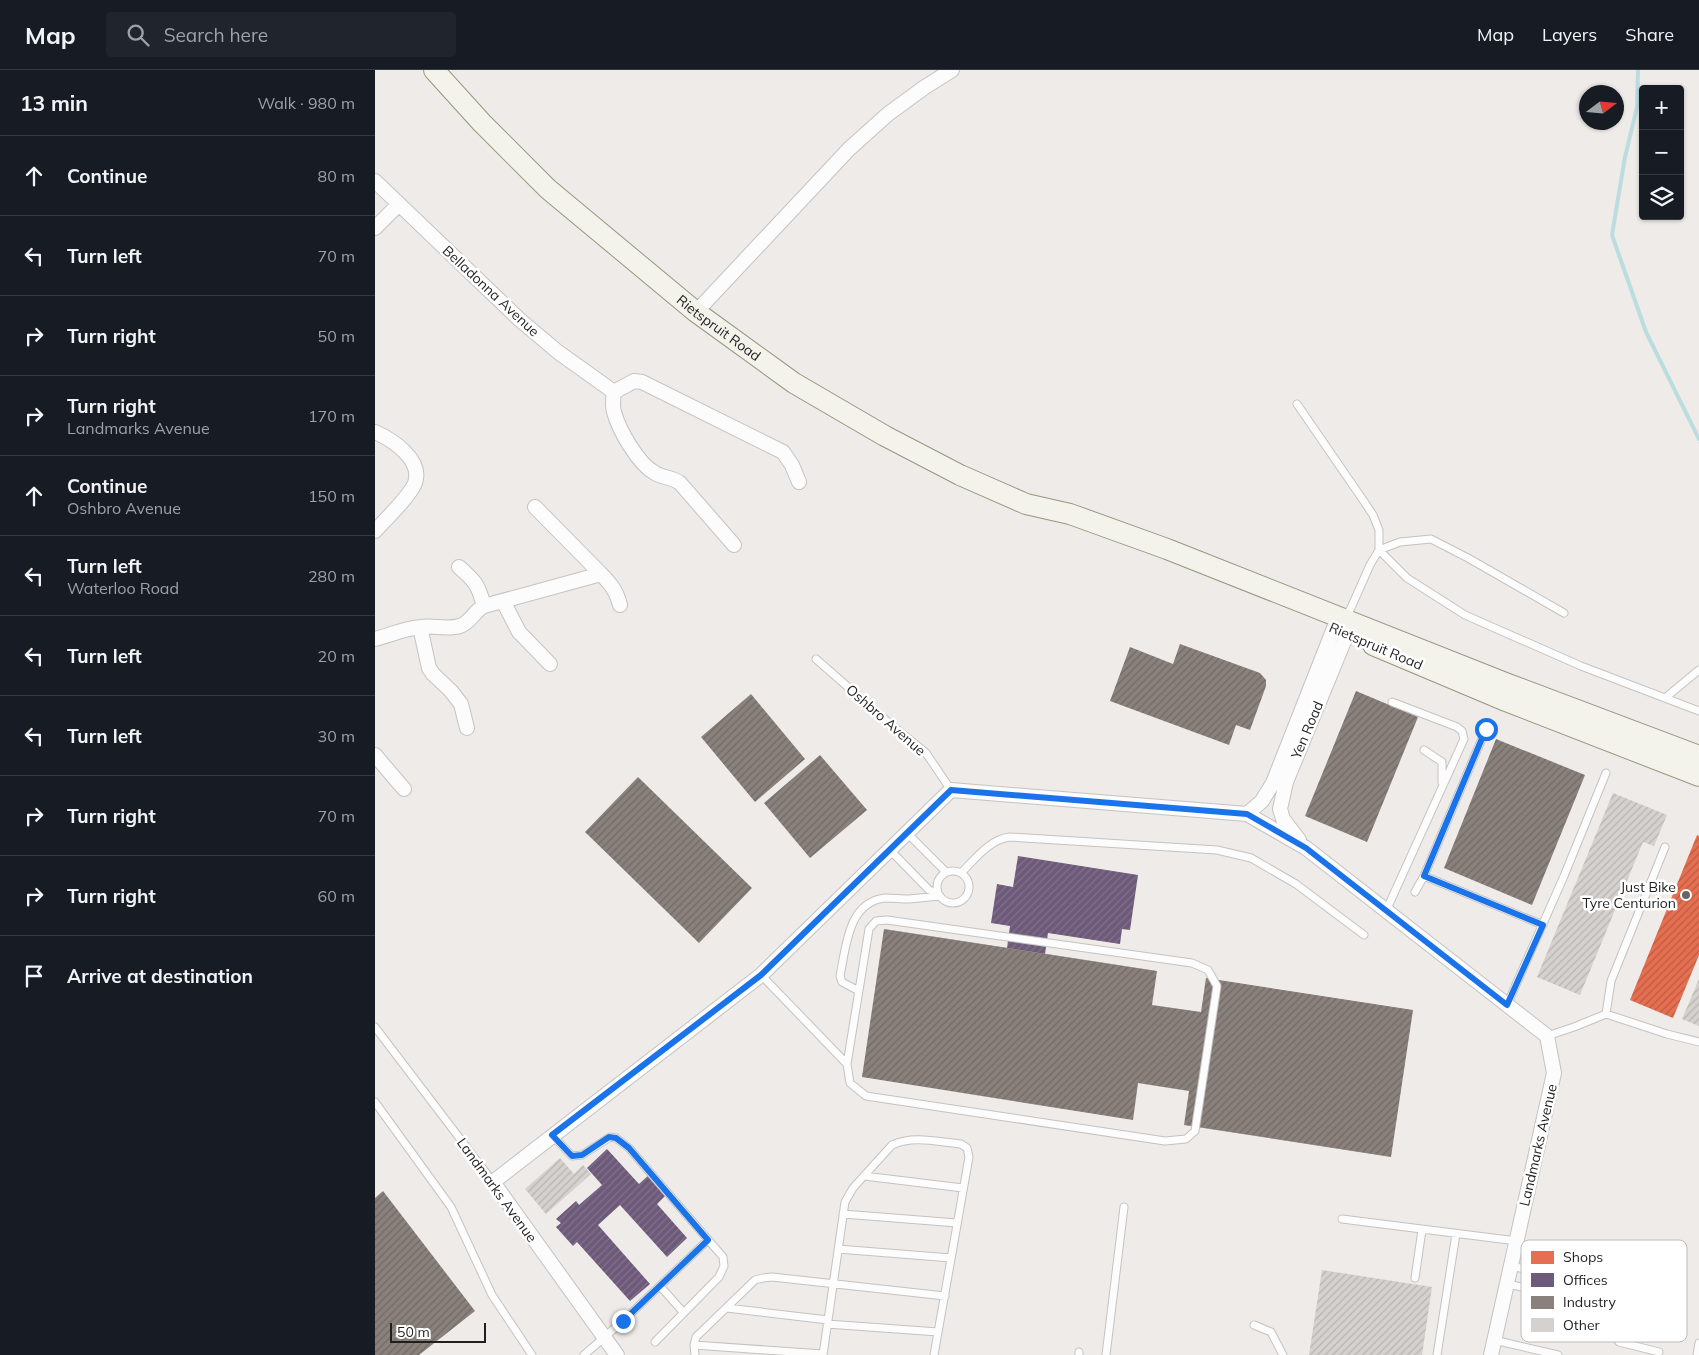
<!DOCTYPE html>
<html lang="en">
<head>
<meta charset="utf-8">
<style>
	:root { --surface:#171b24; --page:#20242c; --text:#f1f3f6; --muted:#9ea1a6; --line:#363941 }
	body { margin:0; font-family:Mulish,sans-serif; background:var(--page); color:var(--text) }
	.controls { position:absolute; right:15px; top:15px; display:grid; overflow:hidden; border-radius:5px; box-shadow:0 1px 4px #0004 }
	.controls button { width:45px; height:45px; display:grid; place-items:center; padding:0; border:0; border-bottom:1px solid var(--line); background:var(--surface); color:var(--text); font:25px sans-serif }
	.compass { position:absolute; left:1204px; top:15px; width:45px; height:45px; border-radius:50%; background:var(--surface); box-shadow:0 1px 4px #0004; rotate:74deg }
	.scale { position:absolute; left:15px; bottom:12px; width:96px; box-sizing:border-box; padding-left:5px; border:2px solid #1f1f1f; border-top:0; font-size:14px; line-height:18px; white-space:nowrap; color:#1f1f1f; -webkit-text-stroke:4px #fff; paint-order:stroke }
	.stop { position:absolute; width:15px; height:15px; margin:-11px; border:4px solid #1a73e8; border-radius:50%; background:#fff }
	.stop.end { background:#1a73e8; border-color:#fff; box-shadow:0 1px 5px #0008 }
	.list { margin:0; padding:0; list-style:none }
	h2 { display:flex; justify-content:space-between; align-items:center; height:65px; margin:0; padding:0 20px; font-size:21px }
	h2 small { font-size:16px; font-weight:400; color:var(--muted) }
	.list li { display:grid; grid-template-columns:32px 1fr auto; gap:15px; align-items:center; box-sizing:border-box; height:80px; padding:0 20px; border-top:1px solid var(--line) }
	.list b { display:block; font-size:19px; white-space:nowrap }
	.list p { margin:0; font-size:16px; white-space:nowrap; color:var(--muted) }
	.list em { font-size:16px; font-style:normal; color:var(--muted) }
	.icon { flex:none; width:28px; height:28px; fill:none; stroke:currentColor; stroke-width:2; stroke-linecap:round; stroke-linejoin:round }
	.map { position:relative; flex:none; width:1324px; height:1285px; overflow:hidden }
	header { display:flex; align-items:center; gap:30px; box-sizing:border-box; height:70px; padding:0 25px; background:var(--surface); border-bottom:1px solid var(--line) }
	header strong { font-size:24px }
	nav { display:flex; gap:28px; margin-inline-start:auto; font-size:18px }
	.search { width:350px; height:45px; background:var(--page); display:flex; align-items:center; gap:12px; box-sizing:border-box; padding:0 18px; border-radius:5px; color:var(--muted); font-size:19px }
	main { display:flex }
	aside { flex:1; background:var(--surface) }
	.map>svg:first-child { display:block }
</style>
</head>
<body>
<header>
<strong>Map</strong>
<div class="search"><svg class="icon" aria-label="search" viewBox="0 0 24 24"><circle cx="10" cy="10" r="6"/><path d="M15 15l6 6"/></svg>Search here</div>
<nav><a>Map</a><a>Layers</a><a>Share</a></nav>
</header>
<main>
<aside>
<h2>13 min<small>Walk · 980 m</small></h2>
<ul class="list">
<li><svg class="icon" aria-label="ahead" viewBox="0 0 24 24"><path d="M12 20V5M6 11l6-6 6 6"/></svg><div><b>Continue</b></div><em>80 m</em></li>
<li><svg class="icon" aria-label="left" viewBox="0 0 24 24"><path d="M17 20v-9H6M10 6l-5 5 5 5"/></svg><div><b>Turn left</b></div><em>70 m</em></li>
<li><svg class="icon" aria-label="right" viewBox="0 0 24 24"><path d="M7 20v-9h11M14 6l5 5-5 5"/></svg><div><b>Turn right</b></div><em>50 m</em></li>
<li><svg class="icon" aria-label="right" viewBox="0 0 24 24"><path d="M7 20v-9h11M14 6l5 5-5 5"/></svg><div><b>Turn right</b><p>Landmarks Avenue</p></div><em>170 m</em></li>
<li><svg class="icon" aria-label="ahead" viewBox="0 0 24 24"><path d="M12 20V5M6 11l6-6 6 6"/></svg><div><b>Continue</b><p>Oshbro Avenue</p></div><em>150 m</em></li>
<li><svg class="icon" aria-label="left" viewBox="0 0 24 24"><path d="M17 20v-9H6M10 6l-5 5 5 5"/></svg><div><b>Turn left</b><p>Waterloo Road</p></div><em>280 m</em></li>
<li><svg class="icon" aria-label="left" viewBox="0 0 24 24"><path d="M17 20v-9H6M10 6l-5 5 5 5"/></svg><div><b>Turn left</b></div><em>20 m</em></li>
<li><svg class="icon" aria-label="left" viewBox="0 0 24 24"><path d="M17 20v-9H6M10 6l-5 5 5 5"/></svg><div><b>Turn left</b></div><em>30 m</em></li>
<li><svg class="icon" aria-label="right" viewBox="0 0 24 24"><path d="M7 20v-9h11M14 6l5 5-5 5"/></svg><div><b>Turn right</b></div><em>70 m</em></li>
<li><svg class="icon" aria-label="right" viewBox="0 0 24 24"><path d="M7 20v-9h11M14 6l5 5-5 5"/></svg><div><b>Turn right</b></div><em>60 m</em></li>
<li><svg class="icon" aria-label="arrive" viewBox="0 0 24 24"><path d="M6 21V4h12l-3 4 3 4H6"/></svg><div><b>Arrive at destination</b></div></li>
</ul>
</aside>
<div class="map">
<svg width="1324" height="1285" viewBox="0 0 1324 1285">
	<defs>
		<pattern id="shops-hatch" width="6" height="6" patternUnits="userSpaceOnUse" patternTransform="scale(1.25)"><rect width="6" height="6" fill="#e76f51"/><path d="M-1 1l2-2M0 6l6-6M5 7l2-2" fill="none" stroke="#bb5b43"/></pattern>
		<pattern id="offices-hatch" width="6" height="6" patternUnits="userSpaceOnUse" patternTransform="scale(1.25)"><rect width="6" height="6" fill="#6d597a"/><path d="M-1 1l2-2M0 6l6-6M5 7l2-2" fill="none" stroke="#81728a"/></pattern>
		<pattern id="industry-hatch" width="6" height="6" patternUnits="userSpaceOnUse" patternTransform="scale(1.25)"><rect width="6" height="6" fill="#8a817c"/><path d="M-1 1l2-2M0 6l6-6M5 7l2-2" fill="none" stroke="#706965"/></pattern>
		<pattern id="building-hatch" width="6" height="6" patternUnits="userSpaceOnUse" patternTransform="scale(1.25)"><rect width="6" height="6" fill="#d4d1cf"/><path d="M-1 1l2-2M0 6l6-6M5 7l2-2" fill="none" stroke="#b6b3b1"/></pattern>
	</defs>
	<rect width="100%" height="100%" fill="#eeebe8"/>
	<!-- shops -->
	<path fill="url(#shops-hatch)" d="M 1322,765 L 1324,766 L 1324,885 L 1298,948 L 1255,930 Z"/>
	<!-- offices -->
	<path fill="url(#offices-hatch)" d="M 643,786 L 763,805 L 755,860 L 747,859 L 745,874 L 673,863 L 670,884 L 632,878 L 635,856 L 616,853 L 622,814 L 638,817 Z
		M 232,1079 L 264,1114 L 275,1104 L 292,1124 L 282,1134 L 312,1168 L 292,1187 L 245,1135 L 223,1155 L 275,1214 L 255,1231 L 202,1172 L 198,1176 L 181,1157 L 186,1153 L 181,1149 L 201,1131 L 204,1135 L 227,1115 L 212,1098 Z"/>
	<!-- industry -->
	<path fill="url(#industry-hatch)" d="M 805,574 L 885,603 L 891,610 L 891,616 L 875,660 L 861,655 L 854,675 L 735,631 L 755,577 L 798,594 Z
		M 981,621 L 1043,647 L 992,772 L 930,746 Z
		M 376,624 L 430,689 L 380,732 L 326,667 Z
		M 1121,669 L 1210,705 L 1157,835 L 1069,798 Z
		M 445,685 L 492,740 L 435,788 L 389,733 Z
		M 263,707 L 377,818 L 324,873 L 210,762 Z
		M 509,859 L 782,901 L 777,935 L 826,942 L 831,908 L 1038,940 L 1016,1087 L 809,1055 L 814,1021 L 763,1013 L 758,1050 L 487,1007 Z
		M 8,1121 L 100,1241 L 44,1285 L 0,1285 L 0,1128 Z"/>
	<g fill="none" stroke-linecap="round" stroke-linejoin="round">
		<!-- stream -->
		<path stroke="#bcdde0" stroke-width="4" d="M 1263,0 L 1262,37 L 1250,87 L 1237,165 L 1271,262 L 1324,369"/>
	</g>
	<!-- building -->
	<path fill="url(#building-hatch)" d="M 1238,723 L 1292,745 L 1279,776 L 1268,772 L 1205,925 L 1162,907 Z
		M 1324,909 L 1324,956 L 1307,949 Z
		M 185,1088 L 199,1104 L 208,1095 L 216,1104 L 171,1144 L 150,1119 Z
		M 947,1200 L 1057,1217 L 1047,1285 L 934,1285 Z"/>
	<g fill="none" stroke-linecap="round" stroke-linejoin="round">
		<!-- lane casing -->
		<g stroke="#c5c3c2" stroke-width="9">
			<path id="lane" d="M 922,334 L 988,430 L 998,445 L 1004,460 L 1004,480 L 995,495 L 975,540 L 967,546
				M 1189,543 L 1093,488 L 1056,469 L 1025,472 L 1004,480 L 1032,508 L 1090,545 L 1206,596 L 1324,641
				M 441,589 L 513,652 L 551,683 L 576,720
				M 1290,628 L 1324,600
				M 1049,680 L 1067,692 L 1067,712
				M 532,763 L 571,802
				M 515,780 L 554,820 L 563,823
				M562 817a16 16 0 1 1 32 0a16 16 0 1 1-32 0Z
				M 586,803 C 600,789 615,769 635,767 L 842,780 L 876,788 L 921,814 L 989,865
				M 1049,806 L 1111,659
				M 1040,822 L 1049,806 L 1168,855
				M 1011,841 L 1089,669 L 1087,661 L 1082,657 L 1017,632
				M 386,905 L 472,994 L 475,1013 L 491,1026 L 790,1071 L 811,1069 L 820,1061 L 842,916 L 833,900 L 817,893 L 512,850 L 501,851 L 494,859 L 472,994
				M 484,921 L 467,912 L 465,906 C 471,877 473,832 510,828 C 518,828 526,829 534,829 C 544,828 555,827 565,826
				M 1132,935 L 1189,806 L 1231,703
				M 1231,944 L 1292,964 L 1324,972
				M 0,957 L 118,1112
				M 1172,966 L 1199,957 L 1231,944 L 1236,911 L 1290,777
				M 0,1032 L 76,1137 L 117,1225 L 157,1285
				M 177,1065 L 197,1086 L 207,1085 L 235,1067 L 241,1068 L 254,1078 L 348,1187 L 349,1196 L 344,1207 L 280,1272
				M 489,1106 L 588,1118
				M 468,1144 L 582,1153
				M 967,1149 L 1142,1171
				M 463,1179 L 576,1188
				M 1136,1196 L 1216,1214 L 1234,1214
				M 1040,1208 L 1047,1160
				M 1132,1214 L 1208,1230 L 1227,1238
				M 285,1216 L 308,1242
				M 352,1238 L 453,1250
				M 452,1254 L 563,1262
				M 879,1255 L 896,1262 L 908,1285
				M 1119,1270 L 1183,1285
				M 319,1275 L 448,1284
				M 1284,1282 L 1244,1272 L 1226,1247 L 1234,1214 L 1237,1193 L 1240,1189 L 1246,1188 L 1304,1196
				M 209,1285 L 248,1251 L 333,1170
				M 320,1285 L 319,1275 L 321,1267 L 380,1210 L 388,1208 L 397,1207 L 570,1226
				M 448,1285 L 470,1132 L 478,1118 L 517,1075 C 538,1065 564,1072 586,1074 L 592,1078 L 594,1087 L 559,1285
				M 704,1285 L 704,1282
				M 731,1285 L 749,1137
				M 1062,1285 L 1081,1164
				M 1322,1285 L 1324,1273"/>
		</g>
		<!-- street casing -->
		<g stroke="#c5c3c2" stroke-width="16">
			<path id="street" d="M 0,111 L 145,250 L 183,282 L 239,322
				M 0,158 L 23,135
				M 321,242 L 474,79 L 513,44 L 550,17 L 577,0
				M 0,362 C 18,370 48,390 40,413 C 35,426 10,450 0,461
				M 359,475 L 305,413 C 297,407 288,408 280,403 C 263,394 244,360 239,342 C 237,335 238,329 239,322 L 259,311 L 267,312 L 408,382 L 417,395 L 424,412
				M 84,497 C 100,511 103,514 109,536
				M 226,504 C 236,514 242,522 245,535
				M 128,531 L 144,562 L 175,594
				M 45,557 L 54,598 L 58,604 L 76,621 L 86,634 L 92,658
				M 0,569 C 15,565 31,558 46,557 C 59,555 72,560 85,556 C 96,552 99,541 109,536 L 226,504 L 160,437
				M 0,685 L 29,719
				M 872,744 L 887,731 L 898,713 L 959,558 L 964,548
				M 924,770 L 908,749 L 905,739 L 911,712 L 972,564 L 979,553
				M 242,1285 L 118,1112 L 386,905 L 576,720 L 872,744 L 931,778 L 1172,966 L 1179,1003 L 1116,1285"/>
		</g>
		<!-- secondary casing -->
		<g stroke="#989680" stroke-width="22">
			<g id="secondary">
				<path id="s1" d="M 59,0 L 107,53 L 173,119 L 321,242 L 419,313 L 510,366 L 585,405 L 651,434 L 695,444 L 792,479 L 1133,614 L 1324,686"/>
				<path d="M 998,575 L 1131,631 L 1324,706"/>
			</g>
		</g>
		<!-- lane -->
		<use href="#lane" stroke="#fcfcfc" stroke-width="7"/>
		<!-- street -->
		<use href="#street" stroke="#fcfcfc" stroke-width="14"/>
		<!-- secondary -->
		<use href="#secondary" stroke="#f3f3eb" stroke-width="20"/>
	</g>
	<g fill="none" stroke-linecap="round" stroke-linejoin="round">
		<!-- route -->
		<path stroke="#1a73e8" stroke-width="6" d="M 248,1251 L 333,1170 L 254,1078 L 241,1068 L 234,1067 L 207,1085 L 197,1086 L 177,1065 L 386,905 L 576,720 L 872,744 L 931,778 L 1132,935 L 1168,855 L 1049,806 L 1111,659"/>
	</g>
	<!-- markers -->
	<circle fill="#676665" stroke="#fff" stroke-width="2" cx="1311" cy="825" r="5"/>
	<g text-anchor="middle" stroke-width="5" stroke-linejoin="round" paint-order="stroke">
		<!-- street labels -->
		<g font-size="14" fill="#1f1f1f" stroke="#fff">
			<text transform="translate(116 221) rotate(43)" y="5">Belladonna Avenue</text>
			<text dy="5" stroke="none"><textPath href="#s1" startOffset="385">Rietspruit Road</textPath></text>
			<text transform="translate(1001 576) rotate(23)" y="5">Rietspruit Road</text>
			<text transform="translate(511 650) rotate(41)" y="5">Oshbro Avenue</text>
			<text transform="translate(932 660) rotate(-67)" y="5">Yen Road</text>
			<text transform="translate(1163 1075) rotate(-77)" y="5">Landmarks Avenue</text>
			<text transform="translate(122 1120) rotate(54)" y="5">Landmarks Avenue</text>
		</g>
		<!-- poi labels -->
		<g font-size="14" fill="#1f1f1f" stroke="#fff" text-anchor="end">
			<text x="1301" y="822">Just Bike<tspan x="1301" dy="16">Tyre Centurion</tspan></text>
		</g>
	</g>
	<!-- legend -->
	<rect x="1146" y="1170" width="166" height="102" rx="8" fill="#fff" stroke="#bcbcbc" stroke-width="1"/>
	<rect x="1156" y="1181" width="23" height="13" fill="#e76f51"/>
	<rect x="1156" y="1203" width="23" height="14" fill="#6d597a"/>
	<rect x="1156" y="1226" width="23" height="13" fill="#8a817c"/>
	<rect x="1156" y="1248" width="23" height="14" fill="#d4d1cf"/>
	<g font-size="14" fill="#1f1f1f">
		<text x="1188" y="1192">Shops</text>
		<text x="1188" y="1215">Offices</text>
		<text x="1188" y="1237">Industry</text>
		<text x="1188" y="1260">Other</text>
	</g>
</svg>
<div class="controls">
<button>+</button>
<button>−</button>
<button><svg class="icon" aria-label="layers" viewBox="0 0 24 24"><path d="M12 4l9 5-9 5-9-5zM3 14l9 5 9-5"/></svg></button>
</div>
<svg class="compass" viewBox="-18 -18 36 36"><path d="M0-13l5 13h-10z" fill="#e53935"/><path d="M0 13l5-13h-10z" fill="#9ea1a6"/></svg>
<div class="scale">50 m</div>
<div class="stop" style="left:1111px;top:659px"></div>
<div class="stop end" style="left:248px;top:1251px"></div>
</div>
</main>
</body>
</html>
